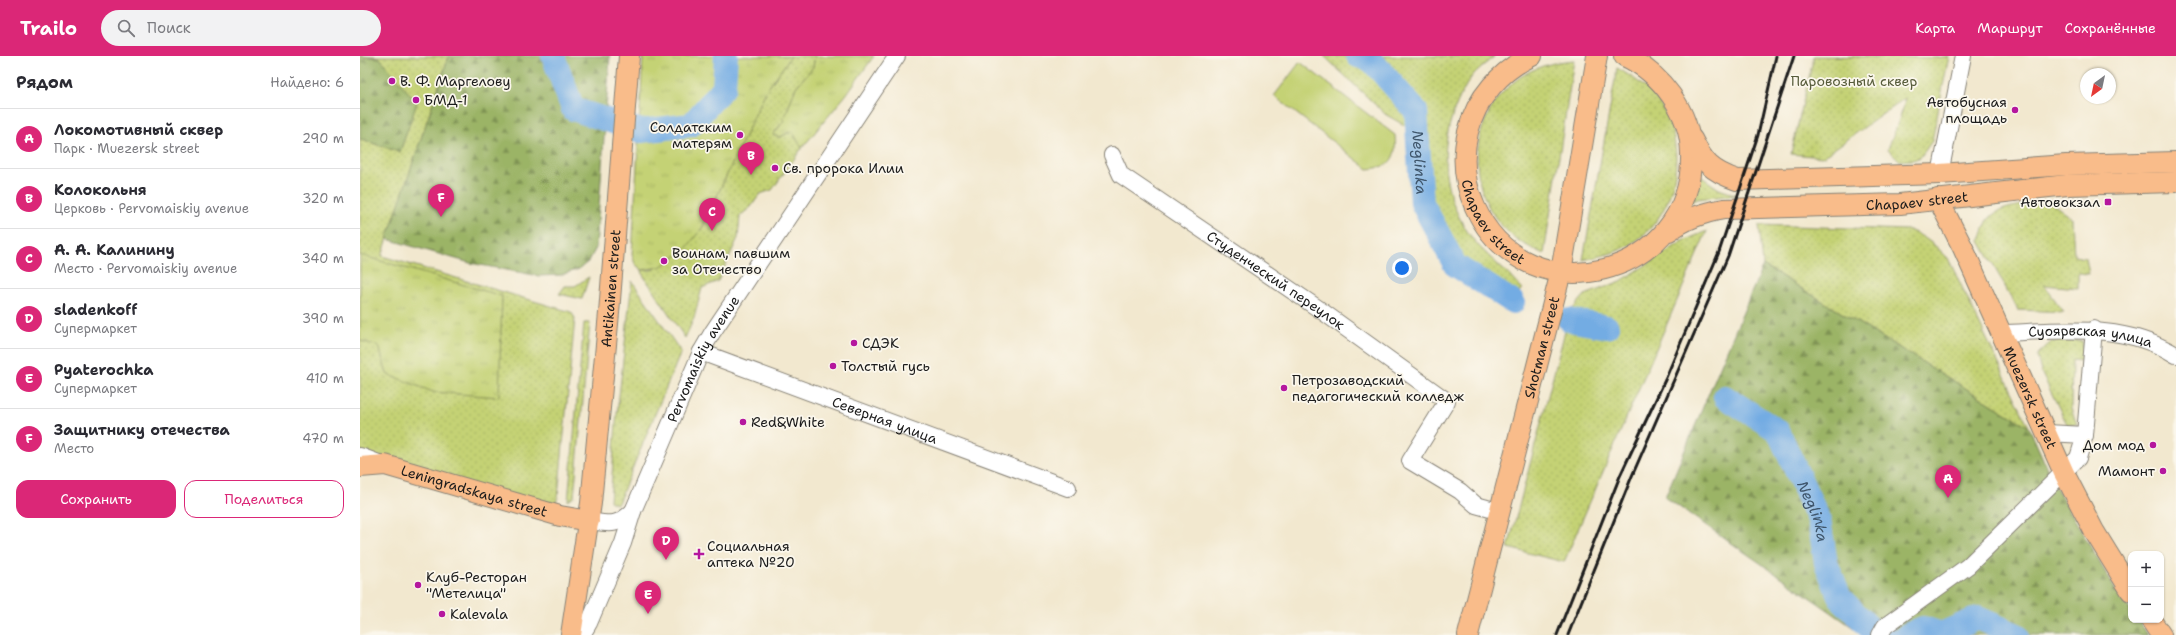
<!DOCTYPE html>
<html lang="ru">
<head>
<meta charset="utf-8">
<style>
	:root { --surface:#fff; --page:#f2f2f3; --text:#2b2b33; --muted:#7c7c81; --line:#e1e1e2; --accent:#db2777 }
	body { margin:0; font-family:"Shantell Sans",sans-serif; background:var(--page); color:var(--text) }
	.controls { position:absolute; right:12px; bottom:12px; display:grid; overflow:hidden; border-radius:8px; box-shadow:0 1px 3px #0004 }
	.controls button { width:36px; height:36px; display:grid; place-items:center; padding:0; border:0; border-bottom:1px solid var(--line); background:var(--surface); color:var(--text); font:20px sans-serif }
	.compass { position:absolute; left:1720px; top:12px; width:36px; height:36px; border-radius:50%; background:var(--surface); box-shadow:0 1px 3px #0004; rotate:213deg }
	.you { position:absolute; left:1042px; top:212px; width:14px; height:14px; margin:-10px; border:3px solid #fff; border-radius:50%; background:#1a73e8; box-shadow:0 0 0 6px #1a73e833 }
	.badge { display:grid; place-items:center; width:26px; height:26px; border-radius:50%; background:var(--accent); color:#fff; font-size:13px; font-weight:700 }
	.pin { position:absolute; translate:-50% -33px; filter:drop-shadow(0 1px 2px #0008) }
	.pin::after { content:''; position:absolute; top:21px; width:14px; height:12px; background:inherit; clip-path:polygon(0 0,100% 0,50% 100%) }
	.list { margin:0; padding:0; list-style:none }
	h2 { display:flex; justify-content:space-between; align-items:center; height:52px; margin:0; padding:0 16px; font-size:17px }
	h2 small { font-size:13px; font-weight:400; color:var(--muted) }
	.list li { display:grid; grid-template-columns:26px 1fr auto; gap:12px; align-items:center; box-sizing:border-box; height:60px; padding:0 16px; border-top:1px solid var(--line) }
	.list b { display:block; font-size:15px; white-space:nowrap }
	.list p { margin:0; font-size:13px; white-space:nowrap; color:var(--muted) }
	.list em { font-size:13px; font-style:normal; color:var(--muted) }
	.actions { display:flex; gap:8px; padding:12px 16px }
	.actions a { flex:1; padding:9px 0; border:1px solid var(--accent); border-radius:12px; text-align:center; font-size:14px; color:var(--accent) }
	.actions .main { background:var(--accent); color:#fff }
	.icon { flex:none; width:22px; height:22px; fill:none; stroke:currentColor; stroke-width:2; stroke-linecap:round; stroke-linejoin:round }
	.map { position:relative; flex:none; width:1816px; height:579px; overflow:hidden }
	header { display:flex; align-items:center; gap:24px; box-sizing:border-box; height:56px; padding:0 20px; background:var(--accent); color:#fff }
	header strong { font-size:19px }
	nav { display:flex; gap:22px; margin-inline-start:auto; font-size:14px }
	.search { width:280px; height:36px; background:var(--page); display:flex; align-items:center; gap:10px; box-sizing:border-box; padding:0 14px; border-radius:22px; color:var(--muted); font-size:15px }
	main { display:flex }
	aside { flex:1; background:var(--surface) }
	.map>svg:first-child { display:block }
</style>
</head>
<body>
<header>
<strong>Trailo</strong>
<div class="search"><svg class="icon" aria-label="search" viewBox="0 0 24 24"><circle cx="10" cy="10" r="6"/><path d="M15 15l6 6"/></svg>Поиск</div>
<nav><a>Карта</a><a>Маршрут</a><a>Сохранённые</a></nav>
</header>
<main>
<aside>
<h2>Рядом<small>Найдено: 6</small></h2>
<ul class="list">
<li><span class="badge">A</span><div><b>Локомотивный сквер</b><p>Парк · Muezersk street</p></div><em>290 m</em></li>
<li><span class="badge">B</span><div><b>Колокольня</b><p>Церковь · Pervomaiskiy avenue</p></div><em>320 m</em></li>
<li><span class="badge">C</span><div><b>А. А. Калинину</b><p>Место · Pervomaiskiy avenue</p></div><em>340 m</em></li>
<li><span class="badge">D</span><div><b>sladenkoff</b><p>Супермаркет</p></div><em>390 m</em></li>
<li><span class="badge">E</span><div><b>Pyaterochka</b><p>Супермаркет</p></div><em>410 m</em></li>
<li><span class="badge">F</span><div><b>Защитнику отечества</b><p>Место</p></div><em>470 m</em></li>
</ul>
<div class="actions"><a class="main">Сохранить</a><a>Поделиться</a></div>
</aside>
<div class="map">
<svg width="1816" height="579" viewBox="0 0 1816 579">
	<defs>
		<pattern id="grass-dots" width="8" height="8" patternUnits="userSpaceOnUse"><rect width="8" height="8" fill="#c4d275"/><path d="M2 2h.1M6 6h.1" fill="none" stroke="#a8b465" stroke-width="1.8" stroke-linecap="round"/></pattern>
		<pattern id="forest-firs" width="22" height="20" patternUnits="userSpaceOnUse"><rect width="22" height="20" fill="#9bb466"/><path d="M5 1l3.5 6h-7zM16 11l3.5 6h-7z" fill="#7e9253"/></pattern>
		<pattern id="park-tufts" width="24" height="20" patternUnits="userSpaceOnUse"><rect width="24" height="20" fill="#c4d275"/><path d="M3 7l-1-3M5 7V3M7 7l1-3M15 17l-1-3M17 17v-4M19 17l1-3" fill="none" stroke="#a8b465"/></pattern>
	</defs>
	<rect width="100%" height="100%" fill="#fbf7ec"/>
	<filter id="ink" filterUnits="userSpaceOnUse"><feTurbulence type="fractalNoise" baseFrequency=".025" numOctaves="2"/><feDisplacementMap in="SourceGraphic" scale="8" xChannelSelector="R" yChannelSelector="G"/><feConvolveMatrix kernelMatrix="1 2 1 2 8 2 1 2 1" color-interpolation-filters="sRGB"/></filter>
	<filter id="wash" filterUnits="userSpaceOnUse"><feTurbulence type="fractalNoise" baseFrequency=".012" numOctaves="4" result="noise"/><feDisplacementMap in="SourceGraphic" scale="16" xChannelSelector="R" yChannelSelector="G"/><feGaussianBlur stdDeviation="0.9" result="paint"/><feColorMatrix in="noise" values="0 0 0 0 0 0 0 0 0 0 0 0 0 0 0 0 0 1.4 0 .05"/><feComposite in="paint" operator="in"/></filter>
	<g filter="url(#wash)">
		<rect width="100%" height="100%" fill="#f2e8cf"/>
		<!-- grass -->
		<path fill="url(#grass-dots)" stroke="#707748" d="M 8,0 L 89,0 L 22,200 L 211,256 L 215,262 L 198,441 L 195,449 L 0,401 L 0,83 L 40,96 L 20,2 Z
			M 431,0 L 455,0 L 453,11 L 436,31 L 423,66 L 413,78 L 420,81 L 432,75 L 442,92 L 412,134 L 400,138 L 391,151 L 380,160 L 378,182 L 358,225 L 342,232 L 334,262 L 325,282 L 283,219 L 282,214 L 292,214 L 342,172 L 406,35 Z
			M 964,0 L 1135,0 C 1127,7 1116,14 1110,23 C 1079,72 1076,126 1107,175 C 1120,195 1146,214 1162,232 L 1155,242 L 1101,208 L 1076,164 L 1049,72 L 1025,58 Z
			M 1454,0 L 1577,2 L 1589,0 L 1572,85 L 1559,103 L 1540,105 L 1528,93 L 1543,53 L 1545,42 L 1463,101 L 1431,98 Z
			M 1214,4 L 1184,198 C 1171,192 1158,186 1148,176 C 1104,135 1108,62 1155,25 C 1172,11 1193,6 1214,4 Z
			M 1257,12 C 1276,23 1295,36 1305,57 C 1329,103 1313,168 1264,192 C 1251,198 1238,201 1223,204 Z
			M 1336,117 L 1359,133 L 1376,139 L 1337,143 L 1328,147 Z
			M 1692,147 L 1712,162 L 1714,200 L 1726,202 L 1729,218 L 1718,217 L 1718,232 L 1684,229 L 1704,256 L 1658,254 L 1620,185 C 1622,178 1625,170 1628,164 C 1639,148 1675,148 1692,147 Z
			M 1399,169 L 1549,174 C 1566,181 1576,190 1588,202 L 1669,371 L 1403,209 Z
			M 1347,175 L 1204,506 L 1148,492 L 1210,256 L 1225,239 L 1261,225 L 1323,185 Z
			M 229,221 L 222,243 L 199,238 L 205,230 L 215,230 Z
			M 272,225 L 321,296 L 258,447 L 256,448 L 250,445 L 256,367 Z
			M 224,267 L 230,267 L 214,441 L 208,445 Z
			M 1712,284 L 1723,286 L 1722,305 L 1712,304 L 1711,353 L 1717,368 L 1708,370 L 1681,316 L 1677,299 L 1691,286 Z"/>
		<!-- forest -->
		<path fill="url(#forest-firs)" stroke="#5c6841" d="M 0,0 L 20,2 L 57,47 L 40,96 L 0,83 Z
			M 89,0 L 250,0 L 236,192 L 229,205 L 219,213 L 201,219 L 179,220 L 110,207 L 27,183 Z
			M 1403,209 L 1669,371 L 1693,426 L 1755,533 L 1771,555 L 1771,564 L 1778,564 L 1788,579 L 1504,579 L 1305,441 Z"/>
		<!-- park -->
		<path fill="url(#park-tufts)" stroke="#707748" d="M 283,0 L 431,0 L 406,35 L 342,172 L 325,194 L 300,211 L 282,214 L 275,208 L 272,199 Z
			M 455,0 L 514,0 L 486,39 L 442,92 L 432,75 L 420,81 L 413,79 L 423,66 L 436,31 L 453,11 Z
			M 0,199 L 142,240 L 139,341 L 73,336 L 27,318 L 19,290 L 0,285 Z"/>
		<!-- garden -->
		<path fill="#c4d275" stroke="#707748" d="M 940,6 L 1035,79 C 1037,102 1032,111 1008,113 L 914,40 Z"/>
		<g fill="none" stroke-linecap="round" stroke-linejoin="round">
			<!-- river -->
			<g stroke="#73ace3" stroke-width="24">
				<path d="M 193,0 L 213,53 L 281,75 L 331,69 L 364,31 L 366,0"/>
				<path id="s1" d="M 998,0 L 1011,4 L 1056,55 L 1062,147 L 1095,209 L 1153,246"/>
				<path d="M 1209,264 L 1247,271"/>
				<path id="s2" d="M 1365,341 L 1418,375 L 1459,464 L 1466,507 L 1480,542 L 1510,572 L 1525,579"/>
				<path d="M 1547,579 L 1563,572 L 1581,578 L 1618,562 L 1657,579"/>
			</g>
		</g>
	</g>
	<g filter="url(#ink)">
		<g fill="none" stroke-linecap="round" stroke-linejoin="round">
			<!-- minor casing -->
			<g stroke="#878276" stroke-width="18">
				<g id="minor">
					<path id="s3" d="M 752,99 L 761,119 L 959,253 L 1087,345 L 1050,405 L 1100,435 L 1116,449 L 1141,456"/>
					<path d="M 1580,118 L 1603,0"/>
					<path id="s4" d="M 1642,277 C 1701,275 1763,266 1816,299"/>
					<path id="s5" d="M 341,296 L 708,432"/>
					<path d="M 1687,377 L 1725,379"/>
					<path d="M 0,400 L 24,409"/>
					<path d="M 229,465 C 250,468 256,471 273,455"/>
					<path id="s6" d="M 222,579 L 229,567 L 263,487 L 273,455 L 341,296 L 352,277 L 537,0"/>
					<path d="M 1520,579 L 1525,570 L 1608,510 L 1718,402 L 1725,379 L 1734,273"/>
				</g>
			</g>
			<!-- major casing -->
			<g stroke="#878276" stroke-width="22">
				<g id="major">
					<path id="s7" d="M 1172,0 C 1141,14 1116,42 1108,76 C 1102,101 1104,127 1115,151 C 1166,264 1335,222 1331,97 C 1330,55 1301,17 1264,0"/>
					<path d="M 1332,83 C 1344,107 1351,115 1377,124 L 1580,118 L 1706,109 L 1816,106"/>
					<path id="s8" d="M 1578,143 L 1603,192 L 1704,417 L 1734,475 L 1771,535"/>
					<path id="s9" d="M 1309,175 C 1327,162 1343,157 1364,153 L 1540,148 L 1707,129 L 1816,126"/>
					<path id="s10" d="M 0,411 L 25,409 L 200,460 L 229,465"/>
					<path d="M 1791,564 L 1801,579"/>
					<path id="s11" d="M 211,579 L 231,447 L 249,257 L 269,0"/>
					<path id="s12" d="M 1108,579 L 1201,216 L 1237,0"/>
				</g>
			</g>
			<!-- minor -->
			<use href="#minor" stroke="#fff" stroke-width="16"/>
			<!-- major -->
			<use href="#major" stroke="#f9bc8a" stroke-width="20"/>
			<!-- rail -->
			<path stroke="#1c1c1c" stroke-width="3" d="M 1197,579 L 1260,420 L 1305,324 L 1359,196 L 1398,79 L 1416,0
				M 1208,579 L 1272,420 L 1368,200 L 1434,0"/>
		</g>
	</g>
	<!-- markers -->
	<g fill="#b5179e" stroke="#fbf7ec" stroke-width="1.5">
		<circle cx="32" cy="25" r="4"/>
		<circle cx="56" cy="44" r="4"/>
		<circle cx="1655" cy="54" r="4"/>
		<circle cx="380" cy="79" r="4"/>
		<circle cx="415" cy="112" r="4"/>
		<rect x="1744" y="142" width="8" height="8" rx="2"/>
		<circle cx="304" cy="205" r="4"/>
		<circle cx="494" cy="287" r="4"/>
		<circle cx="473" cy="310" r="4"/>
		<circle cx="924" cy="332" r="4"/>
		<circle cx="383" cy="366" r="4"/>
		<circle cx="1793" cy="389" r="4"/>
		<circle cx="1803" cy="415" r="4"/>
		<path d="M337 492h4v4h4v4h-4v4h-4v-4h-4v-4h4z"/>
		<circle cx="58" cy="529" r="4"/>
		<circle cx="82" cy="558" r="4"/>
	</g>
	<g text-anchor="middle" stroke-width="3.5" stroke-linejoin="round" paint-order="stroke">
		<!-- poi labels -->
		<g font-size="14" fill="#1c1c1c" stroke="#fbf7ec" text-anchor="start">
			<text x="40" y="30">В. Ф. Маргелову</text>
			<text x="64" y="49">БМД-1</text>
			<text x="1647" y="51" text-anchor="end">Автобусная<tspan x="1647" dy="16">площадь</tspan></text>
			<text x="372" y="76" text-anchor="end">Солдатским<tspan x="372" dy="16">матерям</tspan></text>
			<text x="423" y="117">Св. пророка Илии</text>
			<text x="1740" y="151" text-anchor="end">Автовокзал</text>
			<text x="312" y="202">Воинам, павшим<tspan x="312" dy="16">за Отечество</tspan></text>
			<text x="502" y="292">СДЭК</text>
			<text x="481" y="315">Толстый гусь</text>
			<text x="932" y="329">Петрозаводский<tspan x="932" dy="16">педагогический колледж</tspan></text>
			<text x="391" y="371">Red&amp;White</text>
			<text x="1785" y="394" text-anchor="end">Дом мод</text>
			<text x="1795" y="420" text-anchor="end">Мамонт</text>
			<text x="347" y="495">Социальная<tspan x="347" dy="16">аптека №20</tspan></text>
			<text x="66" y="526">Клуб-Ресторан<tspan x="66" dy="16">"Метелица"</tspan></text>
			<text x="90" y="563">Kalevala</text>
		</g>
		<!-- park labels -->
		<g font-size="14" fill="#575c3b" stroke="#fbf7ec">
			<text x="1494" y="30">Паровозный сквер</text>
		</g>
		<!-- street labels -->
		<g font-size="14" fill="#1c1c1c" stroke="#fbf7ec">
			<text dy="5" stroke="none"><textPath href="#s9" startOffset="253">Chapaev street</textPath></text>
			<text dy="5" stroke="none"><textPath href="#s7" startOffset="202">Chapaev street</textPath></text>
			<text dy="5" stroke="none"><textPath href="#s3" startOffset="209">Студенческий переулок</textPath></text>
			<text dy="5" stroke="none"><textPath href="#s11" startOffset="349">Antikainen street</textPath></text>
			<text dy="5" stroke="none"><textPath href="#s4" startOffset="89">Суоярвская улица</textPath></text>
			<text dy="5" stroke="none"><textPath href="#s12" startOffset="297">Shotman street</textPath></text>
			<text dy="5" stroke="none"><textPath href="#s6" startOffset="302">Pervomaiskiy avenue</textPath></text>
			<text dy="5" stroke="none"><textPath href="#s8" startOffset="219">Muezersk street</textPath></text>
			<text dy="5" stroke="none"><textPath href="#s5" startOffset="196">Северная улица</textPath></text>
			<text dy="5" stroke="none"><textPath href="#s10" startOffset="118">Leningradskaya street</textPath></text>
		</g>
		<!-- water labels -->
		<g font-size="15" font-style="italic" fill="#3f566c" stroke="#fbf7ec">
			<text dy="5" stroke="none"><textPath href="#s1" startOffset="133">Neglinka</textPath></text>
			<text dy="5" stroke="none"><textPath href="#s2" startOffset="151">Neglinka</textPath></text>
		</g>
	</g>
</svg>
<div class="controls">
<button>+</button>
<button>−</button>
</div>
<svg class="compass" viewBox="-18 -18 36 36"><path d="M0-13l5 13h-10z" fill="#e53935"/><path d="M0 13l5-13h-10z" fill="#7c7c81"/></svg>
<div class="you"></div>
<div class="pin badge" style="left:1588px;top:442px">A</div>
<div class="pin badge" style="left:391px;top:119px">B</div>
<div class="pin badge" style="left:352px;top:175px">C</div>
<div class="pin badge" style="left:306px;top:504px">D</div>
<div class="pin badge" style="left:288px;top:558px">E</div>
<div class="pin badge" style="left:81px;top:161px">F</div>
</div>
</main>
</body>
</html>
